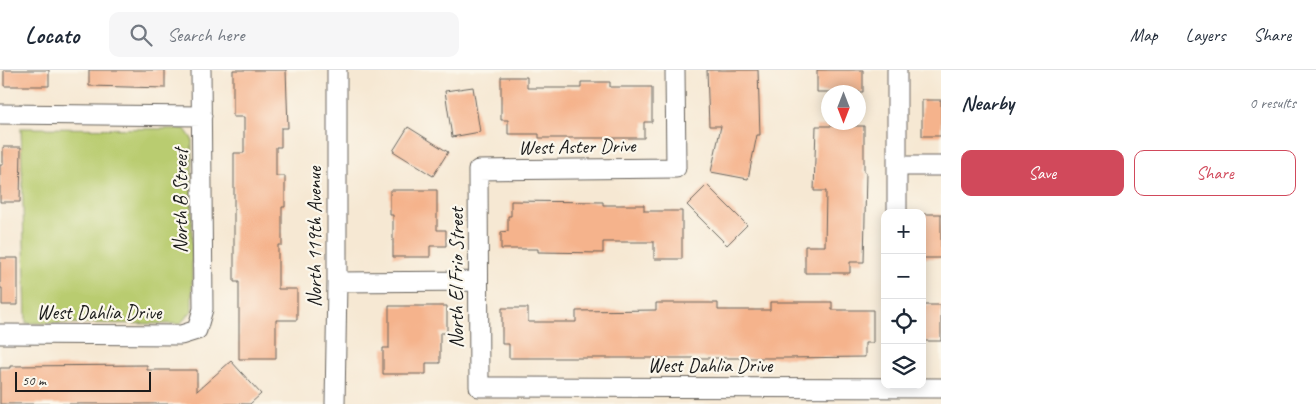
<!DOCTYPE html>
<html lang="en">
<head>
<meta charset="utf-8">
<style>
	:root { --surface:#fff; --page:#f6f6f7; --text:#1f2937; --muted:#747a83; --line:#e0e1e3; --accent:#d1495b }
	body { margin:0; font-family:Caveat,sans-serif; background:var(--page); color:var(--text) }
	.controls { position:absolute; right:15px; bottom:15px; display:grid; overflow:hidden; border-radius:10px; box-shadow:0 2px 12px #0003 }
	.controls button { width:45px; height:45px; display:grid; place-items:center; padding:0; border:0; border-bottom:1px solid var(--line); background:var(--surface); color:var(--text); font:25px sans-serif }
	.compass { position:absolute; left:821px; top:15px; width:45px; height:45px; border-radius:50%; background:var(--surface); box-shadow:0 2px 12px #0003; rotate:180deg }
	.scale { position:absolute; left:15px; bottom:12px; width:136px; box-sizing:border-box; padding-left:5px; border:2px solid #1c1c1c; border-top:0; font-size:14px; line-height:18px; white-space:nowrap; color:#1c1c1c; -webkit-text-stroke:4px #fbf7ec; paint-order:stroke }
	.list { margin:0; padding:0; list-style:none }
	h2 { display:flex; justify-content:space-between; align-items:center; height:65px; margin:0; padding:0 20px; font-size:21px }
	h2 small { font-size:16px; font-weight:400; color:var(--muted) }
	.actions { display:flex; gap:10px; padding:15px 20px }
	.actions a { flex:1; padding:11px 0; border:1px solid var(--accent); border-radius:10px; text-align:center; font-size:18px; color:var(--accent) }
	.actions .main { background:var(--accent); color:#fff }
	.icon { flex:none; width:28px; height:28px; fill:none; stroke:currentColor; stroke-width:2; stroke-linecap:round; stroke-linejoin:round }
	.map { position:relative; flex:none; width:941px; height:334px; overflow:hidden }
	header { display:flex; align-items:center; gap:30px; box-sizing:border-box; height:70px; padding:0 25px; background:var(--surface); border-bottom:1px solid var(--line) }
	header strong { font-size:24px }
	nav { display:flex; gap:28px; margin-inline-start:auto; font-size:18px }
	.search { width:350px; height:45px; background:var(--page); display:flex; align-items:center; gap:12px; box-sizing:border-box; padding:0 18px; border-radius:10px; color:var(--muted); font-size:19px }
	main { display:flex }
	aside { flex:1; background:var(--surface) }
	.map>svg:first-child { display:block }
</style>
</head>
<body>
<header>
<strong>Locato</strong>
<div class="search"><svg class="icon" aria-label="search" viewBox="0 0 24 24"><circle cx="10" cy="10" r="6"/><path d="M15 15l6 6"/></svg>Search here</div>
<nav><a>Map</a><a>Layers</a><a>Share</a></nav>
</header>
<main>
<div class="map">
<svg width="941" height="334" viewBox="0 0 941 334">
	<rect width="100%" height="100%" fill="#fbf7ec"/>
	<filter id="ink" filterUnits="userSpaceOnUse"><feTurbulence type="fractalNoise" baseFrequency=".02" numOctaves="2"/><feDisplacementMap in="SourceGraphic" scale="10" xChannelSelector="R" yChannelSelector="G"/><feConvolveMatrix kernelMatrix="1 2 1 2 8 2 1 2 1" color-interpolation-filters="sRGB"/></filter>
	<filter id="wash" filterUnits="userSpaceOnUse"><feTurbulence type="fractalNoise" baseFrequency=".0096" numOctaves="4" result="noise"/><feDisplacementMap in="SourceGraphic" scale="20" xChannelSelector="R" yChannelSelector="G"/><feGaussianBlur stdDeviation="1.12" result="paint"/><feColorMatrix in="noise" values="0 0 0 0 0 0 0 0 0 0 0 0 0 0 0 0 0 1.4 0 .05"/><feComposite in="paint" operator="in"/></filter>
	<g filter="url(#wash)">
		<rect width="100%" height="100%" fill="#f6e8d3"/>
		<!-- green -->
		<path fill="#b9cc70" stroke="#6a7446" d="M 21,58 L 185,59 L 192,69 L 192,241 L 180,254 L 26,253 Z"/>
		<g id="blocks">
			<!-- building -->
			<path fill="#f5b38c" d="M 4,0 L 49,0 L 49,16 L 4,16 Z
				M 89,0 L 165,0 L 165,18 L 89,16 Z
				M 233,0 L 286,0 L 288,58 L 281,58 L 281,77 L 276,77 L 276,106 L 285,106 L 285,137 L 282,137 L 282,175 L 278,175 L 278,219 L 297,219 L 297,250 L 276,250 L 276,289 L 239,289 L 239,212 L 234,212 L 234,83 L 244,83 L 244,47 L 233,47 Z
				M 707,0 L 758,0 L 760,65 L 757,65 L 748,109 L 711,102 L 721,56 L 709,56 Z
				M 817,0 L 863,0 L 863,22 L 817,22 Z
				M 501,7 L 527,7 L 527,18 L 581,18 L 581,12 L 610,12 L 610,17 L 652,17 L 652,52 L 644,52 L 644,68 L 539,68 L 539,64 L 508,64 L 508,50 L 501,50 Z
				M 473,17 L 480,62 L 452,67 L 445,21 Z
				M 922,30 L 941,30 L 941,66 L 922,66 Z
				M 816,56 L 864,56 L 864,102 L 866,102 L 864,192 L 850,192 L 850,203 L 805,203 L 805,176 L 825,176 L 826,121 L 814,121 Z
				M 408,57 L 448,82 L 433,106 L 393,81 Z
				M 3,77 L 21,77 L 20,132 L 0,132 L 0,95 L 3,95 Z
				M 707,115 L 747,155 L 727,175 L 687,135 Z
				M 390,120 L 437,120 L 437,160 L 446,160 L 446,176 L 430,176 L 430,187 L 393,187 L 393,145 L 390,145 Z
				M 511,131 L 603,132 L 603,135 L 644,135 L 644,141 L 682,141 L 682,189 L 654,189 L 654,172 L 603,172 L 603,183 L 538,182 L 538,179 L 501,179 L 501,162 L 508,161 L 508,146 L 511,146 Z
				M 922,144 L 941,144 L 941,188 L 922,188 Z
				M 0,188 L 18,188 L 18,235 L 2,235 L 2,218 L 0,218 Z
				M 770,232 L 832,232 L 832,240 L 873,240 L 873,273 L 865,273 L 865,287 L 786,288 L 509,288 L 509,274 L 502,274 L 502,238 L 528,238 L 528,252 L 576,252 L 576,241 L 656,240 L 656,233 L 718,233 L 718,240 L 770,240 Z
				M 922,235 L 941,235 L 941,271 L 922,271 Z
				M 389,236 L 447,236 L 447,263 L 440,263 L 440,293 L 426,293 L 426,304 L 383,304 L 383,278 L 389,278 Z
				M 231,291 L 261,324 L 250,334 L 0,334 L 0,298 L 10,298 L 10,296 L 147,295 L 147,300 L 197,300 L 197,321 Z"/>
		</g>
	</g>
	<g filter="url(#ink)">
		<use href="#blocks" fill-opacity="0" stroke="#68635c" stroke-width="1"/>
		<g fill="none" stroke-linecap="round" stroke-linejoin="round">
			<!-- minor casing -->
			<g stroke="#68635c" stroke-width="21">
				<path id="minor" d="M 675,0 L 676,98 L 478,100 L 479,317 L 941,318
					M 897,0 L 897,143
					M 0,44 L 202,46
					M 897,96 L 941,96
					M 337,212 L 478,211
					M 0,264 L 181,265 L 197,260 L 203,239 L 201,0
					M 335,334 L 337,212 L 337,0"/>
			</g>
			<!-- minor -->
			<use href="#minor" stroke="#fff" stroke-width="19"/>
		</g>
	</g>
	<g text-anchor="middle" stroke-width="4.5" stroke-linejoin="round" paint-order="stroke">
		<!-- street labels -->
		<g font-size="20" fill="#1c1c1c" stroke="#fbf7ec">
			<text transform="translate(577 76) rotate(-1)" y="7">West Aster Drive</text>
			<text transform="translate(180 131) rotate(-90)" y="7">North B Street</text>
			<text transform="translate(314 167) rotate(-90)" y="7">North 119th Avenue</text>
			<text transform="translate(456 208) rotate(-90)" y="7">North El Frio Street</text>
			<text x="99" y="249">West Dahlia Drive</text>
			<text x="710" y="302">West Dahlia Drive</text>
		</g>
	</g>
</svg>
<div class="controls">
<button>+</button>
<button>−</button>
<button><svg class="icon" aria-label="locate" viewBox="0 0 24 24"><circle cx="12" cy="12" r="6"/><path d="M12 2v4M12 18v4M2 12h4M18 12h4"/></svg></button>
<button><svg class="icon" aria-label="layers" viewBox="0 0 24 24"><path d="M12 4l9 5-9 5-9-5zM3 14l9 5 9-5"/></svg></button>
</div>
<svg class="compass" viewBox="-18 -18 36 36"><path d="M0-13l5 13h-10z" fill="#e53935"/><path d="M0 13l5-13h-10z" fill="#747a83"/></svg>
<div class="scale">50 m</div>
</div>
<aside>
<h2>Nearby<small>0 results</small></h2>
<ul class="list">
</ul>
<div class="actions"><a class="main">Save</a><a>Share</a></div>
</aside>
</main>
</body>
</html>
